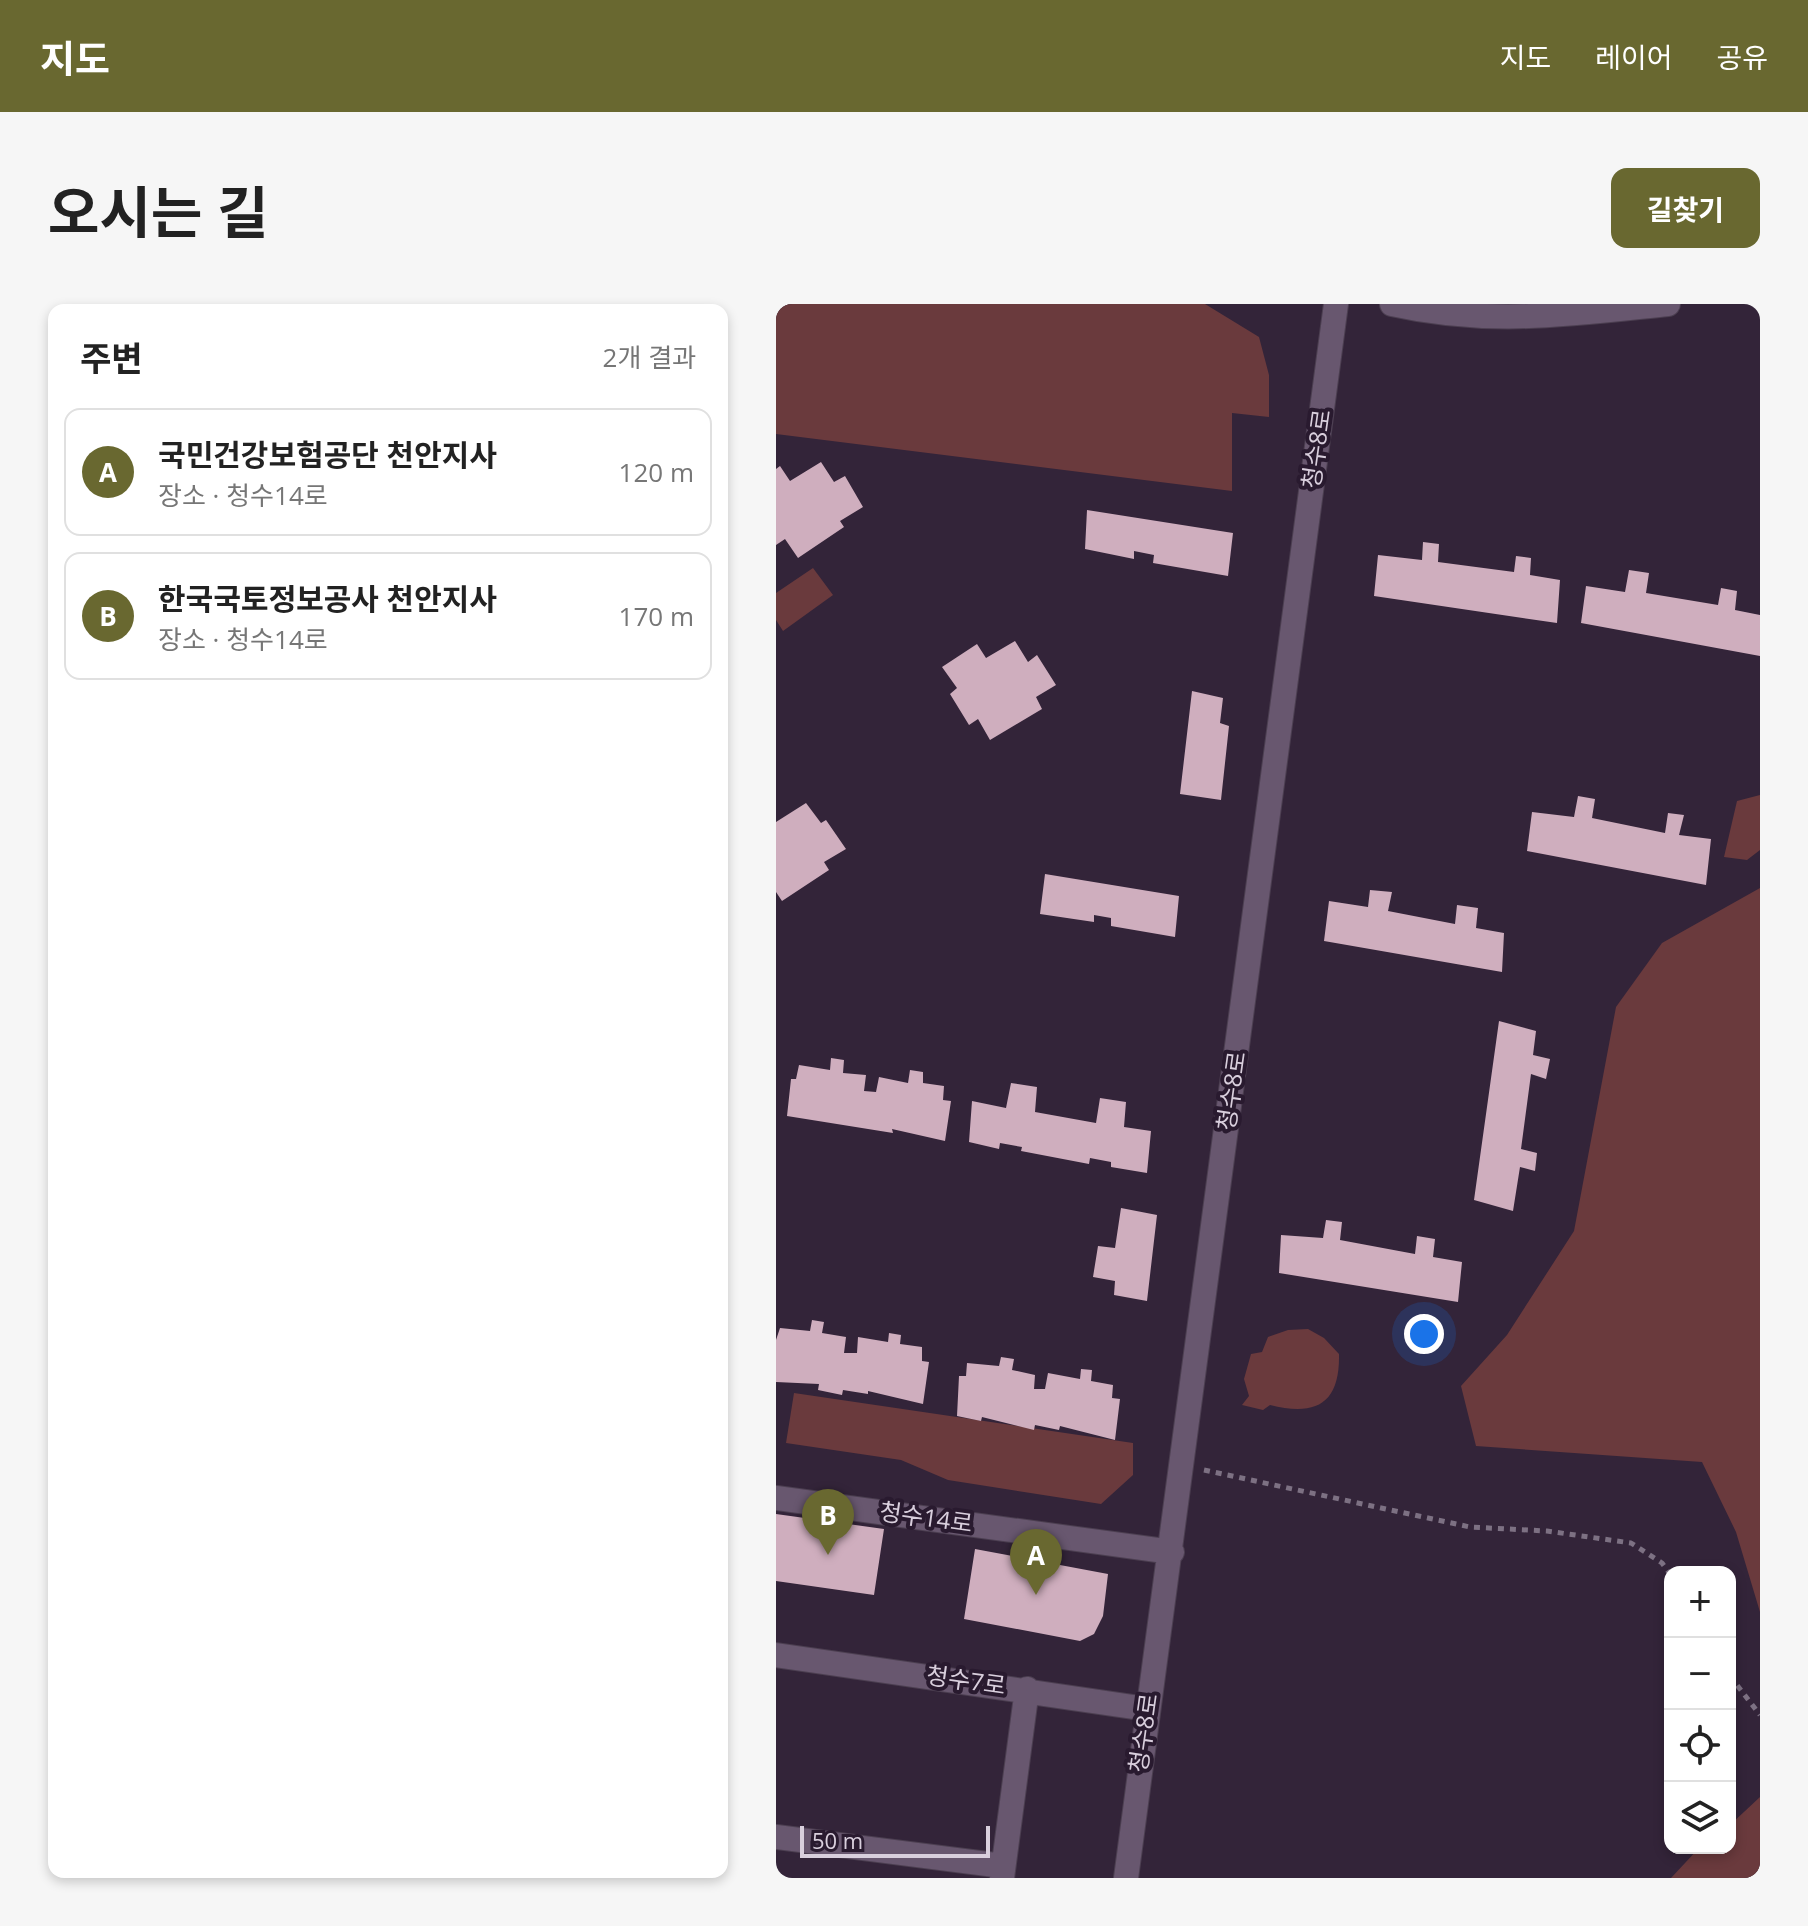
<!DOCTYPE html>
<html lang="ko">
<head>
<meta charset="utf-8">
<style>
	:root { --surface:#fff; --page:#f6f6f6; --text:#222; --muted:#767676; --line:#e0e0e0; --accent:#696830 }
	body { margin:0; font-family:"Open Sans","Noto Sans KR",sans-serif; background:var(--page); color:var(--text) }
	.controls { position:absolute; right:24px; bottom:24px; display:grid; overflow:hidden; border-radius:16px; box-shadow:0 4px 12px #0003 }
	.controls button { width:72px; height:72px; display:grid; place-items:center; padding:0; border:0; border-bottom:2px solid var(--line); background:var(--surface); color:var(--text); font:40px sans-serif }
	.scale { position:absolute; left:24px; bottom:20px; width:190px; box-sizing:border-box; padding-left:8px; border:4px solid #d9cfdd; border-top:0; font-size:22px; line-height:28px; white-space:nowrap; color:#d9cfdd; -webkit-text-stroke:6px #291a2f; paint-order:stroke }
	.you { position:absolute; left:648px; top:1030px; width:28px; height:28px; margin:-20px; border:6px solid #fff; border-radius:50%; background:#1a73e8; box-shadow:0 0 0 12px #1a73e833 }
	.badge { display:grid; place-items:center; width:52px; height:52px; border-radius:50%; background:var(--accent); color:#fff; font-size:26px; font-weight:700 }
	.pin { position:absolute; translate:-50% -66px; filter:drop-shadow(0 2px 4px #0008) }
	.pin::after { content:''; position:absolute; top:42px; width:28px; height:24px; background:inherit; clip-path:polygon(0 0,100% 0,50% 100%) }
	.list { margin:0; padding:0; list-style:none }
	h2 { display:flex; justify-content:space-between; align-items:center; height:104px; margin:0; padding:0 32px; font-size:34px }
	h2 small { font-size:26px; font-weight:400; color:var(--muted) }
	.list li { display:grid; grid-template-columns:52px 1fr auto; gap:24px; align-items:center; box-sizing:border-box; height:128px; margin:0 16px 16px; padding:0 16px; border:2px solid var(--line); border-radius:16px }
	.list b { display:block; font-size:30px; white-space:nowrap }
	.list p { margin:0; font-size:26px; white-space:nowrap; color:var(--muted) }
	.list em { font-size:26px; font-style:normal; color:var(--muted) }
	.icon { flex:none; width:44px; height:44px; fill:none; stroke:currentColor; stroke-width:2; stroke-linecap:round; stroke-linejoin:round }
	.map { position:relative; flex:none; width:984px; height:1574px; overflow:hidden; border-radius:16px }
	header { display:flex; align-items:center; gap:48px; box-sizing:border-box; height:112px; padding:0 40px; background:var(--accent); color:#fff }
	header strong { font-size:38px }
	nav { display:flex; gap:44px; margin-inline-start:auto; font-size:28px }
	.intro { display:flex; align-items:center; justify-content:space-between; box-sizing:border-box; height:192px; padding:0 48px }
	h1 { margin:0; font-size:56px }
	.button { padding:20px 36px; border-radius:16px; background:var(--accent); color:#fff; font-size:28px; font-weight:700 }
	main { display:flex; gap:48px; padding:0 48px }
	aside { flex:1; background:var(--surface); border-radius:16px; box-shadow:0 4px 12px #0003 }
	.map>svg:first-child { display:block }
</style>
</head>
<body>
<header>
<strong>지도</strong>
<nav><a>지도</a><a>레이어</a><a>공유</a></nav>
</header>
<div class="intro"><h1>오시는 길</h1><a class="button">길찾기</a></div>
<main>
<aside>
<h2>주변<small>2개 결과</small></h2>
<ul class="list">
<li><span class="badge">A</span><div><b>국민건강보험공단 천안지사</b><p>장소 · 청수14로</p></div><em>120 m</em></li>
<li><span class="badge">B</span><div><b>한국국토정보공사 천안지사</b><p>장소 · 청수14로</p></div><em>170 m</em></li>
</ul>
</aside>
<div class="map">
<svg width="984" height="1574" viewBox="0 0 984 1574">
	<rect width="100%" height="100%" fill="#332439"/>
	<!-- green -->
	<path fill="#6a3a3d" d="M 0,0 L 429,0 L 483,33 L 493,71 L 493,113 L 456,109 L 456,187 L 0,130 Z
		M 37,264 L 57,291 L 7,327 L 0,316 L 0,289 Z
		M 984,491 L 984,546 L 971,556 L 948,553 L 961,497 Z
		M 984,584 L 984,1308 L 960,1228 L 926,1158 L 700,1142 L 685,1082 L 731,1031 L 798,927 L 840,703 L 886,639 Z
		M 532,1025 L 548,1034 L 563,1050 C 564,1101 539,1112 494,1101 L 487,1106 L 466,1101 L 473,1092 L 468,1075 L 475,1050 L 486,1048 L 492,1033 L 512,1026 Z
		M 18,1089 L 357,1139 L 357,1171 L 325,1200 L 172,1176 L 125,1156 L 10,1139 Z
		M 984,1493 L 984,1574 L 895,1574 L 923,1544 L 954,1544 L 954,1521 Z"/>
	<!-- building -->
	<path fill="#cfaebe" d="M 45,158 L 58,178 L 69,172 L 87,203 L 64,217 L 68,223 L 22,254 L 9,235 L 0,241 L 0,165 L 4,162 L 14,177 Z
		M 311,206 L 457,229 L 452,272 L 377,259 L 378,251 L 358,247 L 358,255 L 309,245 Z
		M 647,238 L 663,240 L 662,258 L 738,268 L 740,252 L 755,254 L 754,271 L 784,276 L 781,319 L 598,292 L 602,251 L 646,256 Z
		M 853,266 L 873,269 L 870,289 L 942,301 L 945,284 L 961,287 L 959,306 L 984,311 L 984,352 L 805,319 L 810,282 L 849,288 Z
		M 239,337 L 252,358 L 261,351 L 280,381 L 260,393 L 266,405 L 214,436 L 202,415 L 193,421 L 174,390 L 181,384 L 166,363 L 201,340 L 210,354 Z
		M 416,387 L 447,394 L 444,419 L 453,422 L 445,496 L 404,490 Z
		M 802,492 L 819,495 L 816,514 L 889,529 L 892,509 L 908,511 L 903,531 L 935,535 L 930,581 L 751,547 L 756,508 L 798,513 Z
		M 30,499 L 45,519 L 50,516 L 70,545 L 48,558 L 53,566 L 6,597 L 0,588 L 0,518 Z
		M 269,570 L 403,592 L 399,633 L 335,622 L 335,614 L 318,611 L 318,618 L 264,610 Z
		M 594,586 L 616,588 L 612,607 L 679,620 L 681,601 L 702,604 L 700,624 L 728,629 L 726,668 L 548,637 L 553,597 L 592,603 Z
		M 723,717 L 760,727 L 757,751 L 774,755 L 770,775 L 755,770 L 745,845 L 761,849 L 759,867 L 744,863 L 737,907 L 698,896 Z
		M 55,754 L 68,756 L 67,769 L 90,771 L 88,787 L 100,788 L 103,773 L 132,779 L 134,766 L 147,768 L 147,779 L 168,782 L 167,796 L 175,797 L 169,837 L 116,825 L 117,829 L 11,812 L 15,775 L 20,775 L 23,761 L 54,766 Z
		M 235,779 L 261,783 L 259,808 L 320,819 L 324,794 L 350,798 L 348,823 L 375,827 L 371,869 L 335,863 L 335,858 L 314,854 L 313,860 L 245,847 L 246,843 L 224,839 L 223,845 L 193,838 L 196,797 L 230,804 Z
		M 345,904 L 381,911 L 371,997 L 338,991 L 339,977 L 317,973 L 322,942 L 339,944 Z
		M 550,916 L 566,918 L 564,936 L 639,950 L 641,932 L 659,935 L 657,953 L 686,958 L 682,998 L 503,969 L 505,931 L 547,934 Z
		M 36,1016 L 48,1018 L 46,1029 L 70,1033 L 68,1049 L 81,1049 L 82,1033 L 112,1038 L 113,1029 L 125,1031 L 124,1040 L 146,1043 L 146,1057 L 153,1058 L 147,1100 L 92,1087 L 92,1090 L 67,1086 L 66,1091 L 42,1086 L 43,1080 L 0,1078 L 0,1036 L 4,1024 L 34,1027 Z
		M 225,1053 L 238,1055 L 236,1066 L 259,1071 L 258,1085 L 269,1085 L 272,1069 L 304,1075 L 305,1065 L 316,1066 L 315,1077 L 337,1081 L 336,1094 L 344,1095 L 339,1136 L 284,1122 L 283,1126 L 259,1121 L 258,1126 L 206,1113 L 205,1117 L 181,1112 L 183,1072 L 190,1072 L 191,1059 L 223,1062 Z
		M 0,1210 L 108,1225 L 98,1291 L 0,1277 Z
		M 199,1245 L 332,1270 L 327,1312 L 318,1330 L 304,1337 L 188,1315 Z"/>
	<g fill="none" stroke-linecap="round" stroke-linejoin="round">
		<!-- street casing -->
		<g stroke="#4c3f51" stroke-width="26">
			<path id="street" d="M 0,1351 L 371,1405
				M 0,1533 L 227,1562
				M 226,1574 L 251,1385"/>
		</g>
		<!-- secondary casing -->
		<g stroke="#4c3f51" stroke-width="26">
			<path id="secondary" d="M 616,0 C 714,22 795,10 892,0
				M 0,1194 L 396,1248
				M 350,1574 L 560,0"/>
		</g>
		<!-- path -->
		<path stroke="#7d7183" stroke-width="5" stroke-dasharray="6 6" stroke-linecap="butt" d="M 428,1166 L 694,1223 L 771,1227 L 855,1239 L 886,1259 L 894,1270
			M 954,1372 L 984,1411"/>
		<!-- street -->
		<use href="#street" stroke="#68576f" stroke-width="24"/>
		<!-- secondary -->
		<use href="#secondary" stroke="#68576f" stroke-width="24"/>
	</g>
	<g text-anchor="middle" stroke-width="8" stroke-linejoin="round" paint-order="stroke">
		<!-- street labels -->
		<g font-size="24" fill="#d9cfdd" stroke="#291a2f">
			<text transform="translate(541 145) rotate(-82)" y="8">청수8로</text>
			<text transform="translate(456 787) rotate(-82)" y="8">청수8로</text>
			<text transform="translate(150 1214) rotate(8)" y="8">청수14로</text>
			<text transform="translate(190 1377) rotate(8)" y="8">청수7로</text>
			<text transform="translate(368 1429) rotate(-82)" y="8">청수8로</text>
		</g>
	</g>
</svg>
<div class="controls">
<button>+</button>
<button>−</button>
<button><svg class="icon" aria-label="locate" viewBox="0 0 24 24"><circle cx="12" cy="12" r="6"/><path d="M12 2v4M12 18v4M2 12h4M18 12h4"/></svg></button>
<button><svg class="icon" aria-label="layers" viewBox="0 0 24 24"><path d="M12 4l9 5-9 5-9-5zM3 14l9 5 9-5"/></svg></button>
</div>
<div class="scale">50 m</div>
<div class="you"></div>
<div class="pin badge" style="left:260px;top:1291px">A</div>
<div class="pin badge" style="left:52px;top:1251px">B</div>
</div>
</main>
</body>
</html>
